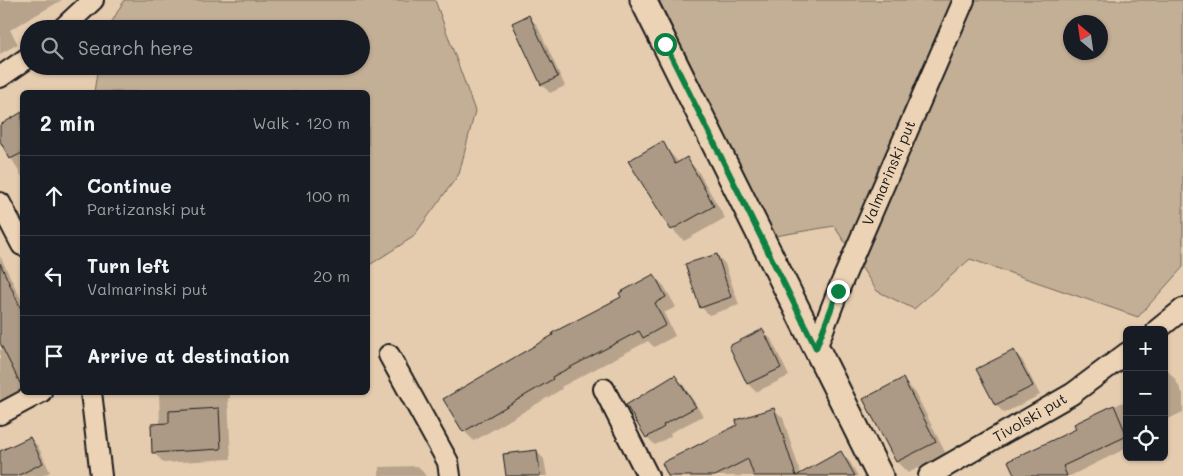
<!DOCTYPE html>
<html lang="en">
<head>
<meta charset="utf-8">
<style>
	:root { --surface:#171b24; --page:#242831; --text:#f1f3f6; --muted:#9ea1a6; --line:#363941 }
	body { margin:0; font-family:Mali,sans-serif; background:var(--page); color:var(--text) }
	.controls { position:absolute; right:15px; bottom:15px; display:grid; overflow:hidden; border-radius:8px; box-shadow:0 1px 4px #0004 }
	.controls button { width:45px; height:45px; display:grid; place-items:center; padding:0; border:0; border-bottom:1px solid var(--line); background:var(--surface); color:var(--text); font:25px sans-serif }
	.compass { position:absolute; left:1063px; top:15px; width:45px; height:45px; border-radius:50%; background:var(--surface); box-shadow:0 1px 4px #0004; rotate:331deg }
	.stop { position:absolute; width:15px; height:15px; margin:-11px; border:4px solid #0b8043; border-radius:50%; background:#fff }
	.stop.end { background:#0b8043; border-color:#fff; box-shadow:0 1px 5px #0008 }
	.list { margin:0; padding:0; list-style:none }
	h2 { display:flex; justify-content:space-between; align-items:center; height:65px; margin:0; padding:0 20px; font-size:21px }
	h2 small { font-size:16px; font-weight:400; color:var(--muted) }
	.list li { display:grid; grid-template-columns:32px 1fr auto; gap:15px; align-items:center; box-sizing:border-box; height:80px; padding:0 20px; border-top:1px solid var(--line) }
	.list b { display:block; font-size:19px; white-space:nowrap }
	.list p { margin:0; font-size:16px; white-space:nowrap; color:var(--muted) }
	.list em { font-size:16px; font-style:normal; color:var(--muted) }
	.icon { flex:none; width:28px; height:28px; fill:none; stroke:currentColor; stroke-width:2; stroke-linecap:round; stroke-linejoin:round }
	.map { position:relative; flex:none; width:1183px; height:476px; overflow:hidden }
	.search { position:absolute; background:var(--surface); box-shadow:0 1px 4px #0004; left:20px; top:20px; width:350px; height:55px; display:flex; align-items:center; gap:12px; box-sizing:border-box; padding:0 18px; border-radius:28px; color:var(--muted); font-size:19px }
	.panel { position:absolute; background:var(--surface); box-shadow:0 1px 4px #0004; left:20px; top:90px; width:350px; height:305px; border-radius:8px }
	.map>svg:first-child { display:block }
</style>
</head>
<body>
<div class="map">
<svg width="1183" height="476" viewBox="0 0 1183 476">
	<rect width="100%" height="100%" fill="#e5ccaf"/>
	<filter id="ink" filterUnits="userSpaceOnUse"><feTurbulence type="fractalNoise" baseFrequency=".02" numOctaves="2"/><feDisplacementMap in="SourceGraphic" scale="10" xChannelSelector="R" yChannelSelector="G"/><feConvolveMatrix kernelMatrix="1 2 1 2 8 2 1 2 1" color-interpolation-filters="sRGB"/></filter>
	<g filter="url(#ink)">
		<!-- green -->
		<path fill="#c3af96" stroke="#706659" fill-rule="evenodd" d="M 124,0 L 435,0 L 475,111 L 459,174 L 413,237 L 368,266 L 368,92 L 94,92 L 98,66 L 361,66 L 361,29 L 108,29 Z
			M 659,0 L 1183,0 L 1183,267 L 1138,317 L 970,259 L 914,309 L 877,291 L 834,226 L 775,236 ZM 1070,22 L 1100,22 L 1100,52 L 1070,52 Z"/>
		<!-- shadow -->
		<path fill="#0003" d="M 0,0 L 62,0 L 10,30 L 18,44 L 0,54 Z
			M 529,17 L 537,25 L 565,86 L 550,93 L 542,85 Z
			M 22,114 L 22,177 L 0,138 L 0,126 Z
			M 662,143 L 679,163 L 686,159 L 698,171 L 725,218 L 684,241 L 672,229 Z
			M 717,255 L 725,264 L 739,305 L 709,315 L 701,307 Z
			M 0,256 L 22,301 L 22,390 L 0,402 L 0,350 L 4,348 L 0,340 Z
			M 654,276 L 664,286 L 676,307 L 664,313 L 675,336 L 654,347 L 648,341 L 561,387 L 562,389 L 474,441 L 464,431 L 623,297 Z
			M 763,331 L 771,339 L 789,376 L 756,392 L 748,384 L 730,347 Z
			M 1014,351 L 1022,360 L 1040,395 L 1004,413 L 996,405 Z
			M 1167,370 L 1175,379 L 1183,394 L 1183,412 L 1164,421 L 1164,372 Z
			M 675,376 L 683,384 L 703,416 L 670,433 L 671,436 L 655,445 L 647,437 Z
			M 903,380 L 915,392 L 946,454 L 908,473 L 897,462 Z
			M 159,392 L 230,392 L 230,398 L 228,398 L 231,459 L 164,463 L 153,452 L 160,424 Z
			M 1127,400 L 1127,448 L 1070,476 L 1016,476 L 1078,430 L 1076,425 Z
			M 774,409 L 783,418 L 801,475 L 841,453 L 850,462 L 858,476 L 670,476 Z
			M 30,438 L 38,446 L 50,472 L 41,476 L 0,476 L 0,453 Z
			M 536,451 L 544,459 L 547,476 L 507,476 Z
			M 418,466 L 426,476 L 379,476 L 379,467 Z"/>
		<!-- building -->
		<path fill="#ac9a86" stroke="#1c1c1c" d="M 529,15 L 558,77 L 541,85 L 512,23 Z
			M 22,112 L 22,153 L 10,159 L 0,141 L 0,125 Z
			M 663,141 L 675,164 L 687,157 L 714,206 L 671,230 L 628,161 Z
			M 717,254 L 731,297 L 700,308 L 685,264 Z
			M 0,263 L 22,311 L 22,387 L 0,343 Z
			M 654,274 L 666,297 L 655,303 L 666,325 L 643,338 L 639,331 L 552,377 L 553,379 L 463,432 L 443,399 L 553,335 L 552,333 L 621,297 L 619,293 Z
			M 763,329 L 781,368 L 747,384 L 729,346 Z
			M 1014,350 L 1033,386 L 995,405 L 976,369 Z
			M 675,375 L 696,407 L 663,425 L 664,427 L 646,438 L 626,405 Z
			M 903,378 L 936,442 L 896,462 L 863,399 Z
			M 1114,405 L 1127,436 L 1063,466 L 1067,476 L 1015,476 L 1008,461 L 1076,429 L 1074,424 Z
			M 219,408 L 221,449 L 152,453 L 151,424 L 169,423 L 169,411 Z
			M 774,408 L 796,476 L 841,451 L 855,476 L 754,476 L 748,459 L 715,476 L 668,476 L 662,463 L 737,425 L 736,420 Z
			M 30,437 L 43,463 L 17,476 L 0,476 L 0,451 Z
			M 537,450 L 540,476 L 506,476 L 503,454 Z"/>
		<g fill="none" stroke-linecap="round" stroke-linejoin="round">
			<!-- minor casing -->
			<g stroke="#1c1c1c" stroke-width="24">
				<path id="minor" d="M 62,29 L 93,0
					M 0,77 L 29,57
					M 0,203 L 22,245
					M 1157,330 L 1183,309
					M 816,348 L 838,291 L 964,0
					M 389,355 L 448,462 L 450,476
					M 604,389 L 648,476
					M 91,392 L 101,476
					M 0,414 L 41,392
					M 929,476 L 1072,394 L 1127,353"/>
			</g>
			<!-- tertiary casing -->
			<g stroke="#1c1c1c" stroke-width="29">
				<path id="tertiary" d="M 643,0 L 880,476"/>
			</g>
			<!-- minor -->
			<use href="#minor" stroke="#edd3b5" stroke-width="20"/>
			<!-- tertiary -->
			<use href="#tertiary" stroke="#edd3b5" stroke-width="25"/>
		</g>
	</g>
	<g fill="none" stroke-linecap="round" stroke-linejoin="round" filter="url(#ink)">
		<!-- route -->
		<path stroke="#0b8043" stroke-width="6" d="M 665,44 L 816,348 L 838,291"/>
	</g>
	<g text-anchor="middle" stroke-width="4.5" stroke-linejoin="round" paint-order="stroke">
		<!-- street labels -->
		<g font-size="15" fill="#1c1c1c" stroke="#edd3b5">
			<text transform="translate(889 173) rotate(-67)" y="5">Valmarinski put</text>
			<text transform="translate(1030 418) rotate(-30)" y="5">Tivolski put</text>
		</g>
	</g>
</svg>
<div class="controls">
<button>+</button>
<button>−</button>
<button><svg class="icon" aria-label="locate" viewBox="0 0 24 24"><circle cx="12" cy="12" r="6"/><path d="M12 2v4M12 18v4M2 12h4M18 12h4"/></svg></button>
</div>
<svg class="compass" viewBox="-18 -18 36 36"><path d="M0-13l5 13h-10z" fill="#e53935"/><path d="M0 13l5-13h-10z" fill="#9ea1a6"/></svg>
<div class="stop" style="left:665px;top:44px"></div>
<div class="stop end" style="left:838px;top:291px"></div>
<div class="search"><svg class="icon" aria-label="search" viewBox="0 0 24 24"><circle cx="10" cy="10" r="6"/><path d="M15 15l6 6"/></svg>Search here</div>
<section class="panel">
<h2>2 min<small>Walk · 120 m</small></h2>
<ul class="list">
<li><svg class="icon" aria-label="ahead" viewBox="0 0 24 24"><path d="M12 20V5M6 11l6-6 6 6"/></svg><div><b>Continue</b><p>Partizanski put</p></div><em>100 m</em></li>
<li><svg class="icon" aria-label="left" viewBox="0 0 24 24"><path d="M17 20v-9H6M10 6l-5 5 5 5"/></svg><div><b>Turn left</b><p>Valmarinski put</p></div><em>20 m</em></li>
<li><svg class="icon" aria-label="arrive" viewBox="0 0 24 24"><path d="M6 21V4h12l-3 4 3 4H6"/></svg><div><b>Arrive at destination</b></div></li>
</ul>
</section>
</div>
</body>
</html>
